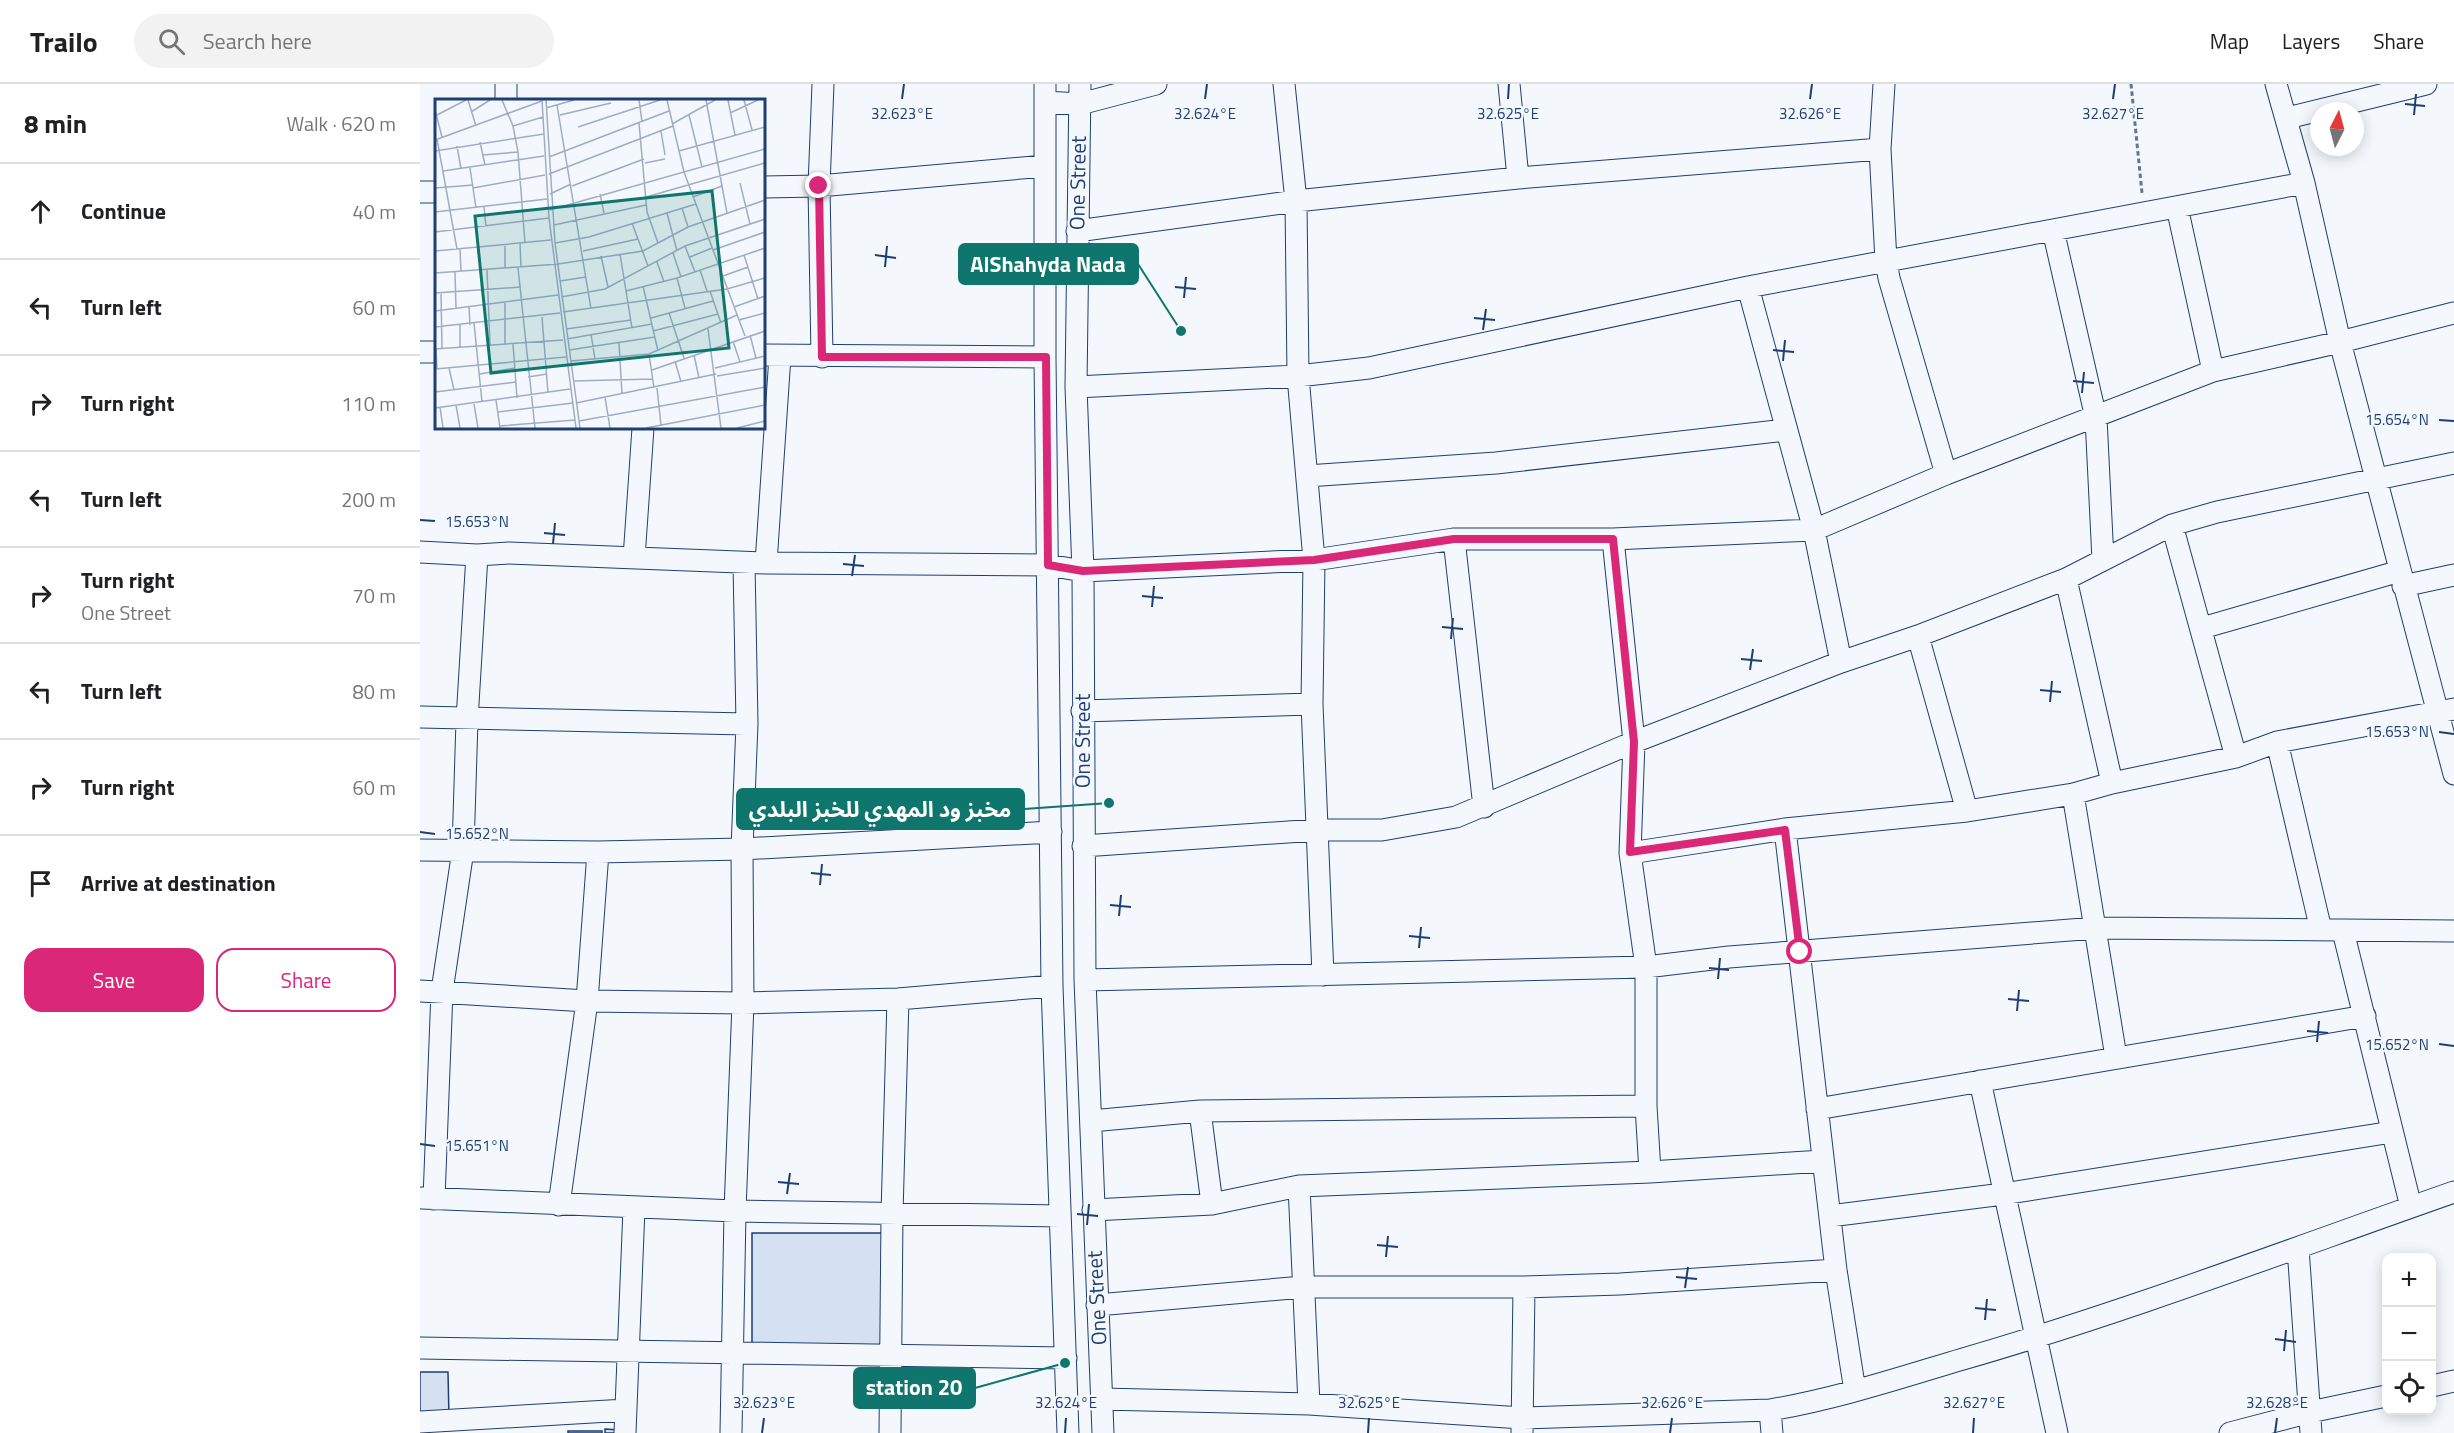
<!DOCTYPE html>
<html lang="en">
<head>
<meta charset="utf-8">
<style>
	:root { --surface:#fff; --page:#f2f2f2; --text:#202124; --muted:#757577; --line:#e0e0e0; --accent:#db2777 }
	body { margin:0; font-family:"Titillium Web","Noto Sans Arabic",sans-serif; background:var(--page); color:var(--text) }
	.controls { position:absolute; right:18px; bottom:18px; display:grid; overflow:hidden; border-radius:12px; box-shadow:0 3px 15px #0003 }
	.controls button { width:54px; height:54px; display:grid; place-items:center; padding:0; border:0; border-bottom:2px solid var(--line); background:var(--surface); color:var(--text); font:30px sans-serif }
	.compass { position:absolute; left:1890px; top:18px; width:54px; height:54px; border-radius:50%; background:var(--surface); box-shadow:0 3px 15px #0003; rotate:6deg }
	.stop { position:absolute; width:18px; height:18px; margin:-14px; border:4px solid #db2777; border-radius:50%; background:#fff }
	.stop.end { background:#db2777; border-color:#fff; box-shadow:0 2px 6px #0008 }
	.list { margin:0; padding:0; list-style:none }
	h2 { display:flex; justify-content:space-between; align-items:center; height:78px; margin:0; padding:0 24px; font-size:26px }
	h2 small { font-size:20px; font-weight:400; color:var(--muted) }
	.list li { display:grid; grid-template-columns:39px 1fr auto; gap:18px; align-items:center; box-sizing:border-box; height:96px; padding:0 24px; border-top:2px solid var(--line) }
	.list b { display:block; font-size:22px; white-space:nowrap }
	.list p { margin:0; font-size:20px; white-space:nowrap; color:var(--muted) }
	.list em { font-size:20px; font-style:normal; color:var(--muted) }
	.actions { display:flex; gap:12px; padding:18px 24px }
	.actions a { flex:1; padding:14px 0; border:2px solid var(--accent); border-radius:18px; text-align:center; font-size:21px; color:var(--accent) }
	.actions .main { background:var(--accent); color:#fff }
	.icon { flex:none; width:33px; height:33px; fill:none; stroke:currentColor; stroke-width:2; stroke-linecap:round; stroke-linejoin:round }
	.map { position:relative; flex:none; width:2034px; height:1349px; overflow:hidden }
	header { display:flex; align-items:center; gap:36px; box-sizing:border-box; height:84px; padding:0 30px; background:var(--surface); border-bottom:2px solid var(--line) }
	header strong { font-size:28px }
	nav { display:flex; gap:33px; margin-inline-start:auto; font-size:21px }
	.search { width:420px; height:54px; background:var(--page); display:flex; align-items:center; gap:15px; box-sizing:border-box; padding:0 21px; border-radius:33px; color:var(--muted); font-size:22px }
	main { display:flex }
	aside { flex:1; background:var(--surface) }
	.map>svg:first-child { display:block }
</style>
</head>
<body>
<header>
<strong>Trailo</strong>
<div class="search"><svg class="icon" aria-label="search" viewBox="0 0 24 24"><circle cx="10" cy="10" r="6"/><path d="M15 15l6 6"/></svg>Search here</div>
<nav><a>Map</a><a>Layers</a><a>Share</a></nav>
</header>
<main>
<aside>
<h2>8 min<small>Walk · 620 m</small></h2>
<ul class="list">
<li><svg class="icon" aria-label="ahead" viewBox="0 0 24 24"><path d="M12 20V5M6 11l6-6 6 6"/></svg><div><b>Continue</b></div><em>40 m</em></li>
<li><svg class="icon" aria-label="left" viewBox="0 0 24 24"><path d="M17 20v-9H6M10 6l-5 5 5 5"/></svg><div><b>Turn left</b></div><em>60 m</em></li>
<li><svg class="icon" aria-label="right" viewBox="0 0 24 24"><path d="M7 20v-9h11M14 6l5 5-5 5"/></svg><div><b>Turn right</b></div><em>110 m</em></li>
<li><svg class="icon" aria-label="left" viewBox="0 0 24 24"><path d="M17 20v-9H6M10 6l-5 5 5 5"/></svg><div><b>Turn left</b></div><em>200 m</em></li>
<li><svg class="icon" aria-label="right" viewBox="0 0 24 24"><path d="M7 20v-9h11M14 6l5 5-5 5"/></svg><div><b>Turn right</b><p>One Street</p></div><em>70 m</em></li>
<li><svg class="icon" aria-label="left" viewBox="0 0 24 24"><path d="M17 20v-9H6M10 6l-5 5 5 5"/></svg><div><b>Turn left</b></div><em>80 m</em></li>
<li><svg class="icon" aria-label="right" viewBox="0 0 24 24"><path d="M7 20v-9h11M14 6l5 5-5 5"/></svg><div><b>Turn right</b></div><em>60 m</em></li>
<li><svg class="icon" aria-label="arrive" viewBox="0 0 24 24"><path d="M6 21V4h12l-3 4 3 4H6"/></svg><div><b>Arrive at destination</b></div></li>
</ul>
<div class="actions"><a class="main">Save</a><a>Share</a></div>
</aside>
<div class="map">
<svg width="2034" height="1349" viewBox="0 0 2034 1349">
	<rect width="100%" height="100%" fill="#f4f7fb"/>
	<!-- building -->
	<path fill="#d5e0f0" stroke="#1d3f73" stroke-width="1.5" d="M 332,1149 L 464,1149 L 464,1264 L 332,1265 Z
		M 0,1288 L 28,1288 L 29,1334 L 0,1335 Z
		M 185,1345 L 199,1346 L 198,1349 L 185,1349 Z
		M 148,1347 L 182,1347 L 182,1349 L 148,1349 Z"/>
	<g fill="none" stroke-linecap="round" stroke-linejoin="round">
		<!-- minor casing -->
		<g stroke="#1d3f73" stroke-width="23">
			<path id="minor" d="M 86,0 L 86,16
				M 625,0 L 625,273 L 632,902 L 648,1349
				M 660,0 L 656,303 L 663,487 L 665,896 L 683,1349
				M 864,0 L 876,117 L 878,292 L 894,476 L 892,620 L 903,891
				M 1089,0 L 1098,94
				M 1464,0 L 1460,65 L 1466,177 L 1469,194 L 1526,390
				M 1856,0 L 1884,99 L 1920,258 L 2034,690
				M 625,18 L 660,20 L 736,0
				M 1867,34 L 2006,0
				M 344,103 L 399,102 L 625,82
				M 0,108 L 16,108
				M 1757,123 L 1793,287
				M 1633,146 L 1676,334 L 1683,476
				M 657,147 L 876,117 L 1098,94 L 1460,65
				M 1328,203 L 1394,446 L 1421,578
				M 0,268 L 16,268
				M 344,271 L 625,273
				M 402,273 L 399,102 L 403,0
				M 656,303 L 878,292 L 949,284 L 1328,203 L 1884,99
				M 887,392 L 1076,379 L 1365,346
				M 1752,441 L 1816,673
				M 1034,455 L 1064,723
				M 1193,455 L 1214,658 L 1210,769 L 1226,883 L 1226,1022 L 1230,1088
				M 0,468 L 57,471 L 89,469 L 346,479 L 628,481 L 663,487 L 894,476 L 1034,455 L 1193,455 L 1394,446 L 1526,390 L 1793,287 L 1920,258 L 2034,229
				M 214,474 L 223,344
				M 346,479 L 360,272
				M 1646,495 L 1692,699
				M 1983,502 L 2034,491
				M 1782,544 L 1980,487
				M 1498,552 L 1547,727
				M 662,627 L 892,620
				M 0,633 L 327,640
				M 1857,658 L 1901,846
				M 1653,710 L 1696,973
				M 1365,745 L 1416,1186 L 1435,1307
				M 663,762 L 897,746 L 962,746 L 1036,733 L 1214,658 L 1421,578 L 1498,552 L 1646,495 L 1752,441 L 1797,428 L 2034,379
				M 0,766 L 178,768 L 322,765 L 631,748
				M 1210,769 L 1365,745 L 1547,727 L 1653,710 L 1692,699 L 1816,673 L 1857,658 L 2034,625
				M 1923,847 L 1991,1123
				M 665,896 L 1226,883 L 1309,873 L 1676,844 L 2034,847
				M 0,907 L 167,917 L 323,919 L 478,915 L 632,902
				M 1560,997 L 1637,1349
				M 1397,1025 L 1945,932
				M 780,1027 L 792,1120
				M 671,1037 L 780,1027 L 1226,1022
				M 879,1102 L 889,1320
				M 2,1114 L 315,1127 L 640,1132
				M 14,1115 L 22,907 L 43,766 L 47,636 L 57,471
				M 139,1121 L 167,917 L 178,768
				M 673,1126 L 792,1120 L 879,1102 L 1230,1088 L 1403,1077
				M 1410,1132 L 1583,1110 L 1972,1048
				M 1878,1164 L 1891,1349
				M 677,1221 L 883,1203 L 1104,1203 L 1200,1200 L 1416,1186
				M 0,1264 L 646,1274
				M 2012,1302 L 2034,1297
				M 682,1315 L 889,1320 L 1102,1334 L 1350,1326 C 1416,1315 1479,1294 1543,1275 C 1709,1227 1871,1165 2034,1108
				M 1350,1326 L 1352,1349
				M 0,1338 L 206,1326
				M 205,1349 L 214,1124
				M 311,1349 L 315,1127 L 323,919 L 322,765 L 327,640 L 324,479
				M 470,1349 L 472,1130 L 478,915
				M 1102,1349 L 1104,1203
				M 1810,1349 L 1890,1328 L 1966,1312"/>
		</g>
		<!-- path -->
		<path stroke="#5e769c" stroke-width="3" stroke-dasharray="4.5 3" stroke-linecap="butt" d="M 1711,0 L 1722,109"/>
		<!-- minor -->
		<use href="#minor" stroke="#f4f7fb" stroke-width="21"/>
	</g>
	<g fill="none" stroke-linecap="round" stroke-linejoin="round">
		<!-- route -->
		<path stroke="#db2777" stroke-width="8" d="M 399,102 L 402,273 L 626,273 L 628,481 L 663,487 L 894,476 L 1034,455 L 1193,455 L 1214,658 L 1210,768 L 1365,746 L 1380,868"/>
	</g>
	<!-- ticks -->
	<path fill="none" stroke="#1d3f73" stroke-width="2" d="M 482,15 L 484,0M 785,15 L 787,0M 1088,15 L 1089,0M 1390,15 L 1392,0M 1693,15 L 1695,0M 1985,20 L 2005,22M 1994,31 L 1996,10M 455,171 L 476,174M 465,183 L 467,162M 755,203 L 776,205M 764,214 L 766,193M 1054,234 L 1075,236M 1063,246 L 1066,225M 1353,266 L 1374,268M 1363,277 L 1365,256M 1653,297 L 1674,299M 1662,309 L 1664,288M 2019,336 L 2034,337M 0,436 L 15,437M 124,449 L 145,451M 133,460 L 135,439M 423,480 L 444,482M 432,492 L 435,471M 722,512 L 743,514M 732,523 L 734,502M 1022,543 L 1043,545M 1031,555 L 1033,534M 1321,575 L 1342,577M 1330,586 L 1333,565M 1620,606 L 1641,608M 1630,618 L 1632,597M 2019,648 L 2034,650M 0,748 L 15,750M 391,789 L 411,791M 400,801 L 402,780M 690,821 L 711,823M 699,832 L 701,811M 989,852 L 1010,854M 999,864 L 1001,843M 1289,884 L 1309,886M 1298,895 L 1300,874M 1588,915 L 1609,917M 1597,927 L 1599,906M 1887,947 L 1908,949M 1897,958 L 1899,937M 2019,960 L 2034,962M 0,1060 L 15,1062M 358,1098 L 379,1100M 367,1110 L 370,1089M 657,1130 L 678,1132M 667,1141 L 669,1120M 957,1161 L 978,1163M 966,1173 L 968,1152M 1256,1193 L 1277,1195M 1265,1204 L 1268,1183M 1555,1224 L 1576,1226M 1565,1236 L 1567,1215M 1855,1255 L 1876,1258M 1864,1267 L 1866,1246M 342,1349 L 344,1334M 645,1349 L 646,1334M 948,1349 L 949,1334M 1250,1349 L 1252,1334M 1553,1349 L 1554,1334M 1855,1349 L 1857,1334"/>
	<g text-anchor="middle" stroke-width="4.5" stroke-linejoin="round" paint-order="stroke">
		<!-- street labels -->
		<g font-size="21" fill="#1d3f73" stroke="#f4f7fb">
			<text transform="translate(658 99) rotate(-89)" y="7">One Street</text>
			<text transform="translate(663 657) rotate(-90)" y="7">One Street</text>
			<text transform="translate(677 1214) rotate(-93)" y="7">One Street</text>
		</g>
	</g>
	<!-- overview -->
	<g transform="translate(15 15)">
		<rect width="330" height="330" fill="#f4f7fb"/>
		<path fill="none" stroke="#9eadc5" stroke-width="1.5" d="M 33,1 L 41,27M 67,1 L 78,27 L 83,53 L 90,144M 107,1 L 114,119 L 141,329M 111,1 L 120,144 L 145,329M 204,1 L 207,23M 232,1 L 249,73 L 310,237M 271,1 L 292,114M 293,1 L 300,36M 309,1 L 317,31M 122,6 L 156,210M 111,9 L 139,1M 0,11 L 7,38M 36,13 L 55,1M 295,14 L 323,1M 125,16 L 176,4M 254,16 L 267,68M 0,17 L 31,1M 204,24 L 212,113 L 223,144M 237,25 L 280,1M 78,27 L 108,18M 143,28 L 225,1M 226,32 L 230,56M 2,40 L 22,150M 0,41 L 107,2M 45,43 L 50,66M 22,47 L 26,70M 0,52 L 109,35M 244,52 L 330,28M 48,56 L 83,53M 114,58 L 234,12M 210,64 L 230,60M 35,69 L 41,109M 8,72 L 109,57M 114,75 L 238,27M 305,84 L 315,125M 137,87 L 209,60M 0,89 L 38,86M 38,89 L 110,76M 115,95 L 136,85M 165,95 L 169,114M 211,98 L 330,64M 258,98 L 287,87M 49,108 L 51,128M 247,109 L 253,128M 115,111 L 330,50M 0,113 L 112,100M 232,114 L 242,152M 197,124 L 213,167M 119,126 L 211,106M 0,133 L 114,119M 85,144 L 86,168M 120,144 L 154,138 L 261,105M 70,145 L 70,169M 250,147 L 260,173M 25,150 L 26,172M 278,151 L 330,133M 0,152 L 116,141M 148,152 L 203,140M 238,154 L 246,178M 185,155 L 197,229M 309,156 L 323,200M 166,157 L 173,188M 255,158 L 277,149M 222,163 L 229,183M 83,169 L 100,329M 52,171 L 55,247M 265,171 L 272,192M 20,173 L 21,209M 0,174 L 123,165 L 208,152 L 253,128 L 330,101M 288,177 L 313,168M 242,179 L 250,209M 125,182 L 151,178M 208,187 L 223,252M 191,192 L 242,179 L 330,149M 275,192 L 286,224M 6,193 L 7,250M 0,194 L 86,188M 126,198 L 170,190 L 250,147 L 330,120M 34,208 L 35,226M 299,208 L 330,197M 0,212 L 123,196M 128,213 L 292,190 L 330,179M 234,214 L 249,259M 107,218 L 113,294M 216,219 L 278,202M 304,221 L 330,214M 39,224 L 47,303M 0,228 L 125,214M 131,230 L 196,221M 273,230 L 286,329M 218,232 L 283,215M 156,235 L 160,260M 315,236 L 321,259M 132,240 L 217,225M 298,242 L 305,263M 184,244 L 187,295M 78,245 L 82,299M 70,246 L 70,204M 25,249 L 25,226M 0,250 L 128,241M 1,250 L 2,269M 134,251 L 220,238M 214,255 L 219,289M 259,256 L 264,279M 136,262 L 214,255 L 302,216M 240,262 L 246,283M 14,269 L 19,291M 280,269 L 330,257M 0,270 L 131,258M 217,271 L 330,232M 45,275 L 80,269M 282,277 L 330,269M 93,278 L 112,275M 138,282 L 218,280M 222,289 L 226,326M 0,293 L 81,283M 170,298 L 175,329M 61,301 L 65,329M 141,304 L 281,275M 39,305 L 43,329M 21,306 L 25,329M 5,308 L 8,329M 0,309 L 135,290M 63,313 L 138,304M 144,322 L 330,288M 65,327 L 140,321M 211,329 L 330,306M 302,329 L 330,322"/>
		<path fill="#0f766e" fill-opacity="0.15" stroke="#0f766e" stroke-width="3" d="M 277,92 L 294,249 L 56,274 L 40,117 Z"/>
		<rect width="330" height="330" fill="none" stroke="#1d3f73" stroke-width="3"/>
	</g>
	<g font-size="15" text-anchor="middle" fill="#1d3f73" stroke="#f4f7fb" stroke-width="4.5" stroke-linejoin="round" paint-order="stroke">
		<text x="482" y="35">32.623°E</text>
		<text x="785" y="35">32.624°E</text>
		<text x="1088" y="35">32.625°E</text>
		<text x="1390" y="35">32.626°E</text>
		<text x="1693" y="35">32.627°E</text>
		<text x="1977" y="341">15.654°N</text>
		<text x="57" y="443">15.653°N</text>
		<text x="1977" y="653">15.653°N</text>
		<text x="57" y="755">15.652°N</text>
		<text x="1977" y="966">15.652°N</text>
		<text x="57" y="1067">15.651°N</text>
		<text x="344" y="1324">32.623°E</text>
		<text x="646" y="1324">32.624°E</text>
		<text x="949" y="1324">32.625°E</text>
		<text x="1252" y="1324">32.626°E</text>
		<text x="1554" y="1324">32.627°E</text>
		<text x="1857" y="1324">32.628°E</text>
	</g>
	<!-- callouts -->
	<path fill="none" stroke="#0f766e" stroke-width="2" d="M761 247L718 180M689 719L604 725M645 1279L555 1304"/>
	<g fill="#0f766e" stroke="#f4f7fb" stroke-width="2">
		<circle cx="761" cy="247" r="6"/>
		<circle cx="689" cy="719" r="6"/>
		<circle cx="645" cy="1279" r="6"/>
	</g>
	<g fill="#0f766e" stroke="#0f766e" stroke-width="2">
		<rect x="539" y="160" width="179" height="40" rx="6"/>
		<rect x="317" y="705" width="287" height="40" rx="6"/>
		<rect x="434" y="1284" width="121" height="40" rx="6"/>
	</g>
	<g font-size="22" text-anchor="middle" font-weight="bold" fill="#fff">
		<text x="628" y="188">AlShahyda Nada</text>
		<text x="460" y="733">مخبز ود المهدي للخبز البلدي</text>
		<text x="494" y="1311">station 20</text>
	</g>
</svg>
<div class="controls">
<button>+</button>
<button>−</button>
<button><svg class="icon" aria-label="locate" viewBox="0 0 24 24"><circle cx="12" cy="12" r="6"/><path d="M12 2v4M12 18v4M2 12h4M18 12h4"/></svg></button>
</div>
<svg class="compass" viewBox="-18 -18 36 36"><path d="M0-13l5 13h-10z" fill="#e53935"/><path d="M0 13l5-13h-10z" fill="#757577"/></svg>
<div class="stop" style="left:1380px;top:868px"></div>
<div class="stop end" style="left:399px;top:102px"></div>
</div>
</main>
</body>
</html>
